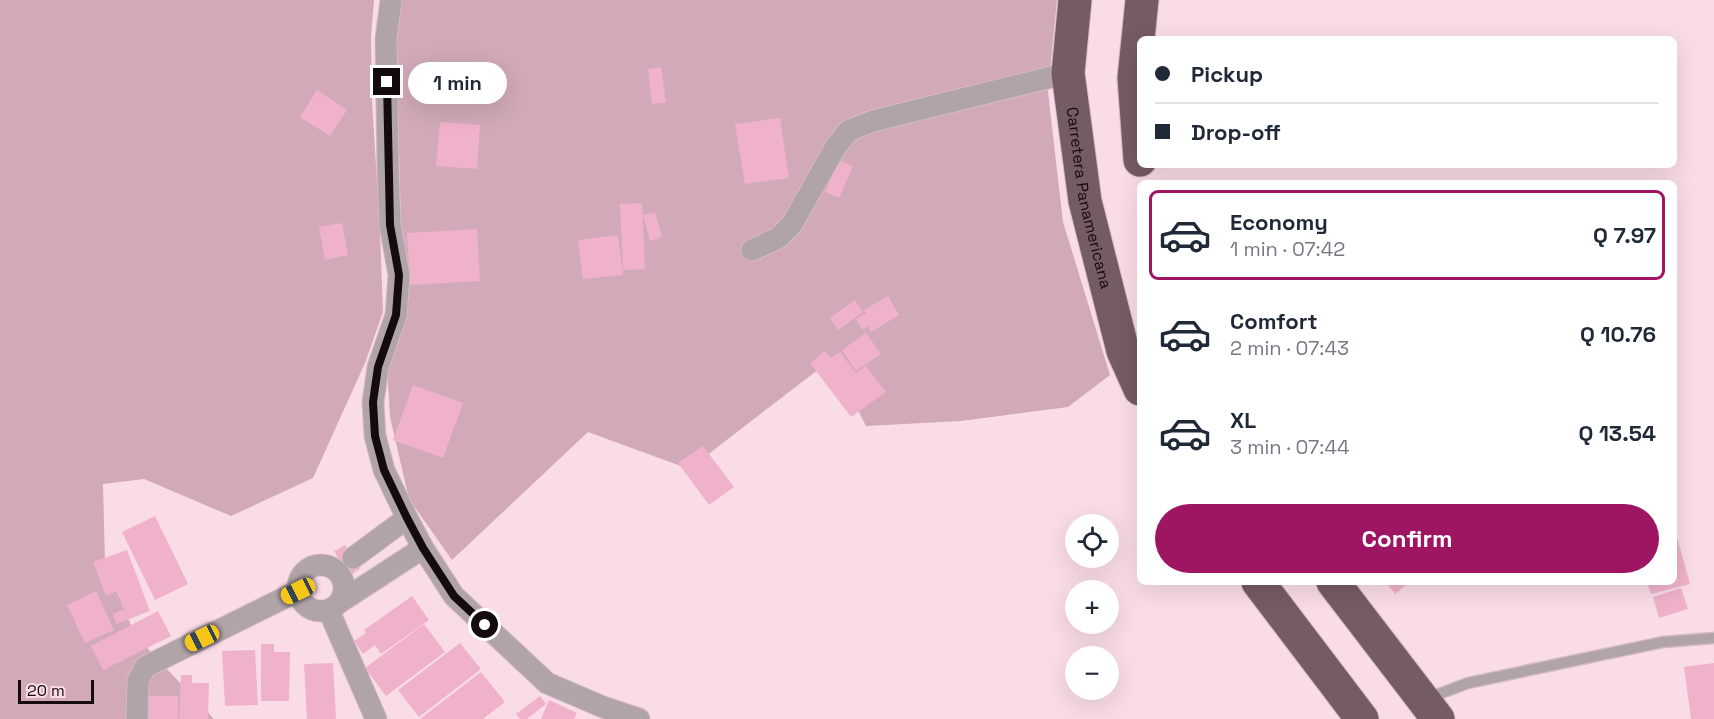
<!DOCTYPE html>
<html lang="en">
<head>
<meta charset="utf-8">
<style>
	body { margin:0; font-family:"Space Grotesk",sans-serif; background:#f6f6f7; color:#1f2937; height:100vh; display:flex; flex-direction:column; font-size:22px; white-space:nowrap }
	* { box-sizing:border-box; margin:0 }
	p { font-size:20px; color:#747a83 }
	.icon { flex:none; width:33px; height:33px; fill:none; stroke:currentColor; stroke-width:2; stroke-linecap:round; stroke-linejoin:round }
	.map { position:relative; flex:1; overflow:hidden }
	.side { position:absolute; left:1137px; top:180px; width:540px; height:405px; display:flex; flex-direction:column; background:#fff; border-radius:9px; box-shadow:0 6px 24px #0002 }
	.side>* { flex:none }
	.banner { position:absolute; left:1137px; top:36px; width:540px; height:132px; border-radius:9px; box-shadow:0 6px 24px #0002; display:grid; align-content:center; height:132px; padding:0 18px; background:#fff }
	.fabs { position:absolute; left:1065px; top:514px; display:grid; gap:12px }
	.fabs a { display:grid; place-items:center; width:54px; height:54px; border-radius:50%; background:#fff; box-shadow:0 6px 24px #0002; font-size:30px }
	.scale { position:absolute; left:18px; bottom:15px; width:76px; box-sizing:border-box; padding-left:6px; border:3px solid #150b0f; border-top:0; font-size:16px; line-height:21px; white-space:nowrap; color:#150b0f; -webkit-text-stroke:4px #fadce7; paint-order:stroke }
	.end { position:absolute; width:27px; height:27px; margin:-14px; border:8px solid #150b0f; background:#fff; box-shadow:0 0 0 3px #fff }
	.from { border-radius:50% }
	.bubble { position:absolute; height:42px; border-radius:21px; background:#fff; box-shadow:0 6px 24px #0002; font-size:20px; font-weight:600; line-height:42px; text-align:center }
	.car { position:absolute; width:18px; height:36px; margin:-18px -9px; border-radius:8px; box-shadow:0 0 4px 2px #0007; background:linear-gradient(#f5c518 24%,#345 0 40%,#f5c518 0 76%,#345 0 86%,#f5c518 0) }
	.banner b { display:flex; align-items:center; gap:21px; height:57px; font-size:22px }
	.banner b+b { border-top:2px solid #e0e1e3 }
	.banner i { width:15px; height:15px; background:#1f2937 }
	ul { padding:10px 0 0; list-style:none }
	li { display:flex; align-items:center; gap:18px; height:90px; margin:0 12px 9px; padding:0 6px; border:3px solid transparent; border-radius:9px }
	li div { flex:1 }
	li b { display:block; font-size:22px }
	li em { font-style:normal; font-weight:600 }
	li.current { border-color:#9e1562 }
	li>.icon { width:54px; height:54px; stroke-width:1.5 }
	.action { display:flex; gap:12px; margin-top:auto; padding:12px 18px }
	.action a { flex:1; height:69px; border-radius:36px; background:#9e1562; color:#fff; font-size:24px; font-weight:600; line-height:69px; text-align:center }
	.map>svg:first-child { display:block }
	.green { fill:#d1a9b8 }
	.building { fill:#efb2ca }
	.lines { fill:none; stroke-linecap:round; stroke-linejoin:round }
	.lane-casing { stroke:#d5bbc4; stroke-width:13 }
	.street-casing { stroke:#d5bbc4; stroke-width:23 }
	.highway-casing { stroke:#d5bbc4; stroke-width:35 }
	.lane { stroke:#b1a4a9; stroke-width:10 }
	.street { stroke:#b1a4a9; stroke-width:21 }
	.highway { stroke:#755b65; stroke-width:33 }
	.route { stroke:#150b0f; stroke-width:8 }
	.labels { text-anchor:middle; stroke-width:4.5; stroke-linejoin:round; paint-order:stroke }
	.street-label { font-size:16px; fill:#150b0f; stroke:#fadce7 }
</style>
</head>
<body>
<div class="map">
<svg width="1714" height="719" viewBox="0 0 1714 719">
	<rect width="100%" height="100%" fill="#fadce7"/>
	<path class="green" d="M0,0H374L371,36L372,100L380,232L383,312L365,363L313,478L231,516L144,479L103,484L105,563L135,635L214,719H0Z
		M397,0H1057L1048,92L1063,222L1110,375L1068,407L961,421L866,426L832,359L689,469L588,432L452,560L409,499L390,417L387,367L401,227L396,40Z"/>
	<path class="building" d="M661,67L666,102L652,104L648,69Z
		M317,90L347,110L330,136L300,117Z
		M780,118L789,178L745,184L735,124Z
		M440,122L480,125L477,169L436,166Z
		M839,160L853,166L839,198L825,192Z
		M642,203L645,269L623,270L620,204Z
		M655,212L662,237L650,241L643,215Z
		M342,223L348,255L325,260L319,227Z
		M477,229L480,281L410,285L407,233Z
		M618,235L623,275L583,279L578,240Z
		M888,296L899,315L871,332L868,326L862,330L856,319L866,313L864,310Z
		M855,300L863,312L838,330L830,318Z
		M866,333L881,354L856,371L842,350Z
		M825,351L831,358L840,352L856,373L866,366L886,392L851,417L810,363Z
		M413,385L463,403L443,458L393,440Z
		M703,446L734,487L709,505L678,463Z
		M155,516L188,584L155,600L122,532Z
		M1674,526L1690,584L1651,594L1647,582H1674Z
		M345,545L360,569L349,576L334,551Z
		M127,550L150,611L116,624L113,614L124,609L117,591L106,596L93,562Z
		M1386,582H1410L1395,594Z
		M1681,588L1688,609L1659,618L1653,597Z
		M96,591L114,630L85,643L67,605Z
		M412,596L429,620L381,654L375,645L363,654L354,641L366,633L364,630Z
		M158,611L171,636L103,670L91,646Z
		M424,624L445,652L386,696L365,668Z
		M460,643L481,669L419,717L398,690Z
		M261,644H274V652H290L289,701H261Z
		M255,650L258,705L225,706L222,651Z
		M333,663L336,719H307L304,664Z
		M1714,663V719H1691L1684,667Z
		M481,672L505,702L483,719H420Z
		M181,675H192V683H209L208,719H179Z
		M145,696H178V719H145Z
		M540,696L546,704L527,719H520L516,714Z
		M549,700L577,713L574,719H541Z"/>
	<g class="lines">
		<defs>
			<path id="lane" d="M1426,699L1468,683L1663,642L1714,638"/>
			<path id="street" d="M391,0L386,39L388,171L390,225L399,275L396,315L378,367L373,402L375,436L384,470L407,518L423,548L454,596L547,683L603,707L639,719
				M752,250L778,238L792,224L835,148L848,131L873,121L1068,73
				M353,558L407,518
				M298 588a23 23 0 1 1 46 0a23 23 0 1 1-46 0Z
				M340,602L423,548
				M329,611L376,719
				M137,719L138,681L145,667L298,591"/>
			<g id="highway">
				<path id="s1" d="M1075,0L1068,73L1085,201L1123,351L1140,389"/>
				<path d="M1140,160L1134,78L1142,0"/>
				<path d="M1258,582L1362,719"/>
				<path d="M1333,582L1438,719"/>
			</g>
		</defs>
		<use href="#lane" class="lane-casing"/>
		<use href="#street" class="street-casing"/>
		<use href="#highway" class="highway-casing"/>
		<use href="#lane" class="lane"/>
		<use href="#street" class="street"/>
		<use href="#highway" class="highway"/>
	</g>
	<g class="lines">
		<path class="route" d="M387,82L390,225L399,275L396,315L378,367L373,402L375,436L384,470L407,518L423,548L454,596L485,625"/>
	</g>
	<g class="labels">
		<g class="street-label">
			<text dy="6" stroke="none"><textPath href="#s1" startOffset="200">Carretera Panamericana</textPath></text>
		</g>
	</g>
</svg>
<div class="fabs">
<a><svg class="icon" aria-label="locate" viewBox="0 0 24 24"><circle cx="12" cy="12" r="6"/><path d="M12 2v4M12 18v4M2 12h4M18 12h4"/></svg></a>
<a>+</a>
<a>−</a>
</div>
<div class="scale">20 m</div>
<i class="end from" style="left:485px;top:625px"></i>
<i class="end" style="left:387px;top:82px"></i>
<div class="bubble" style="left:408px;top:62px;width:99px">1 min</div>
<i class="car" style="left:298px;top:591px;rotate:244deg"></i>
<i class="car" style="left:202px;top:638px;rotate:244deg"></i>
<div class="banner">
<b><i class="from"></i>Pickup</b>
<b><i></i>Drop-off</b>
</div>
<section class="side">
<ul>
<li class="current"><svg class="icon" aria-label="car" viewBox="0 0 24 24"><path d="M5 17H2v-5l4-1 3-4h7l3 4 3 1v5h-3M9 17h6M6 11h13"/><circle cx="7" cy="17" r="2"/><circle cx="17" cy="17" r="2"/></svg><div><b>Economy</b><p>1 min · 07:42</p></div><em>Q 7.97</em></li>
<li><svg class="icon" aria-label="car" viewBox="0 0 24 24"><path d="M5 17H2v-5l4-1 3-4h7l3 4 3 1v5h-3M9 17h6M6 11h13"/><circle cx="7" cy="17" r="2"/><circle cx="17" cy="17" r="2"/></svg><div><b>Comfort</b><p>2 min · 07:43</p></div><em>Q 10.76</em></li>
<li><svg class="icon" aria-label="car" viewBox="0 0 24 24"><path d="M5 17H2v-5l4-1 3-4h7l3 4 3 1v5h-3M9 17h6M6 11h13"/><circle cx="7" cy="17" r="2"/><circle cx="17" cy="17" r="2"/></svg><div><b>XL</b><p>3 min · 07:44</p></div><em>Q 13.54</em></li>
</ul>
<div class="action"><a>Confirm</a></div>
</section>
</div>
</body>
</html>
